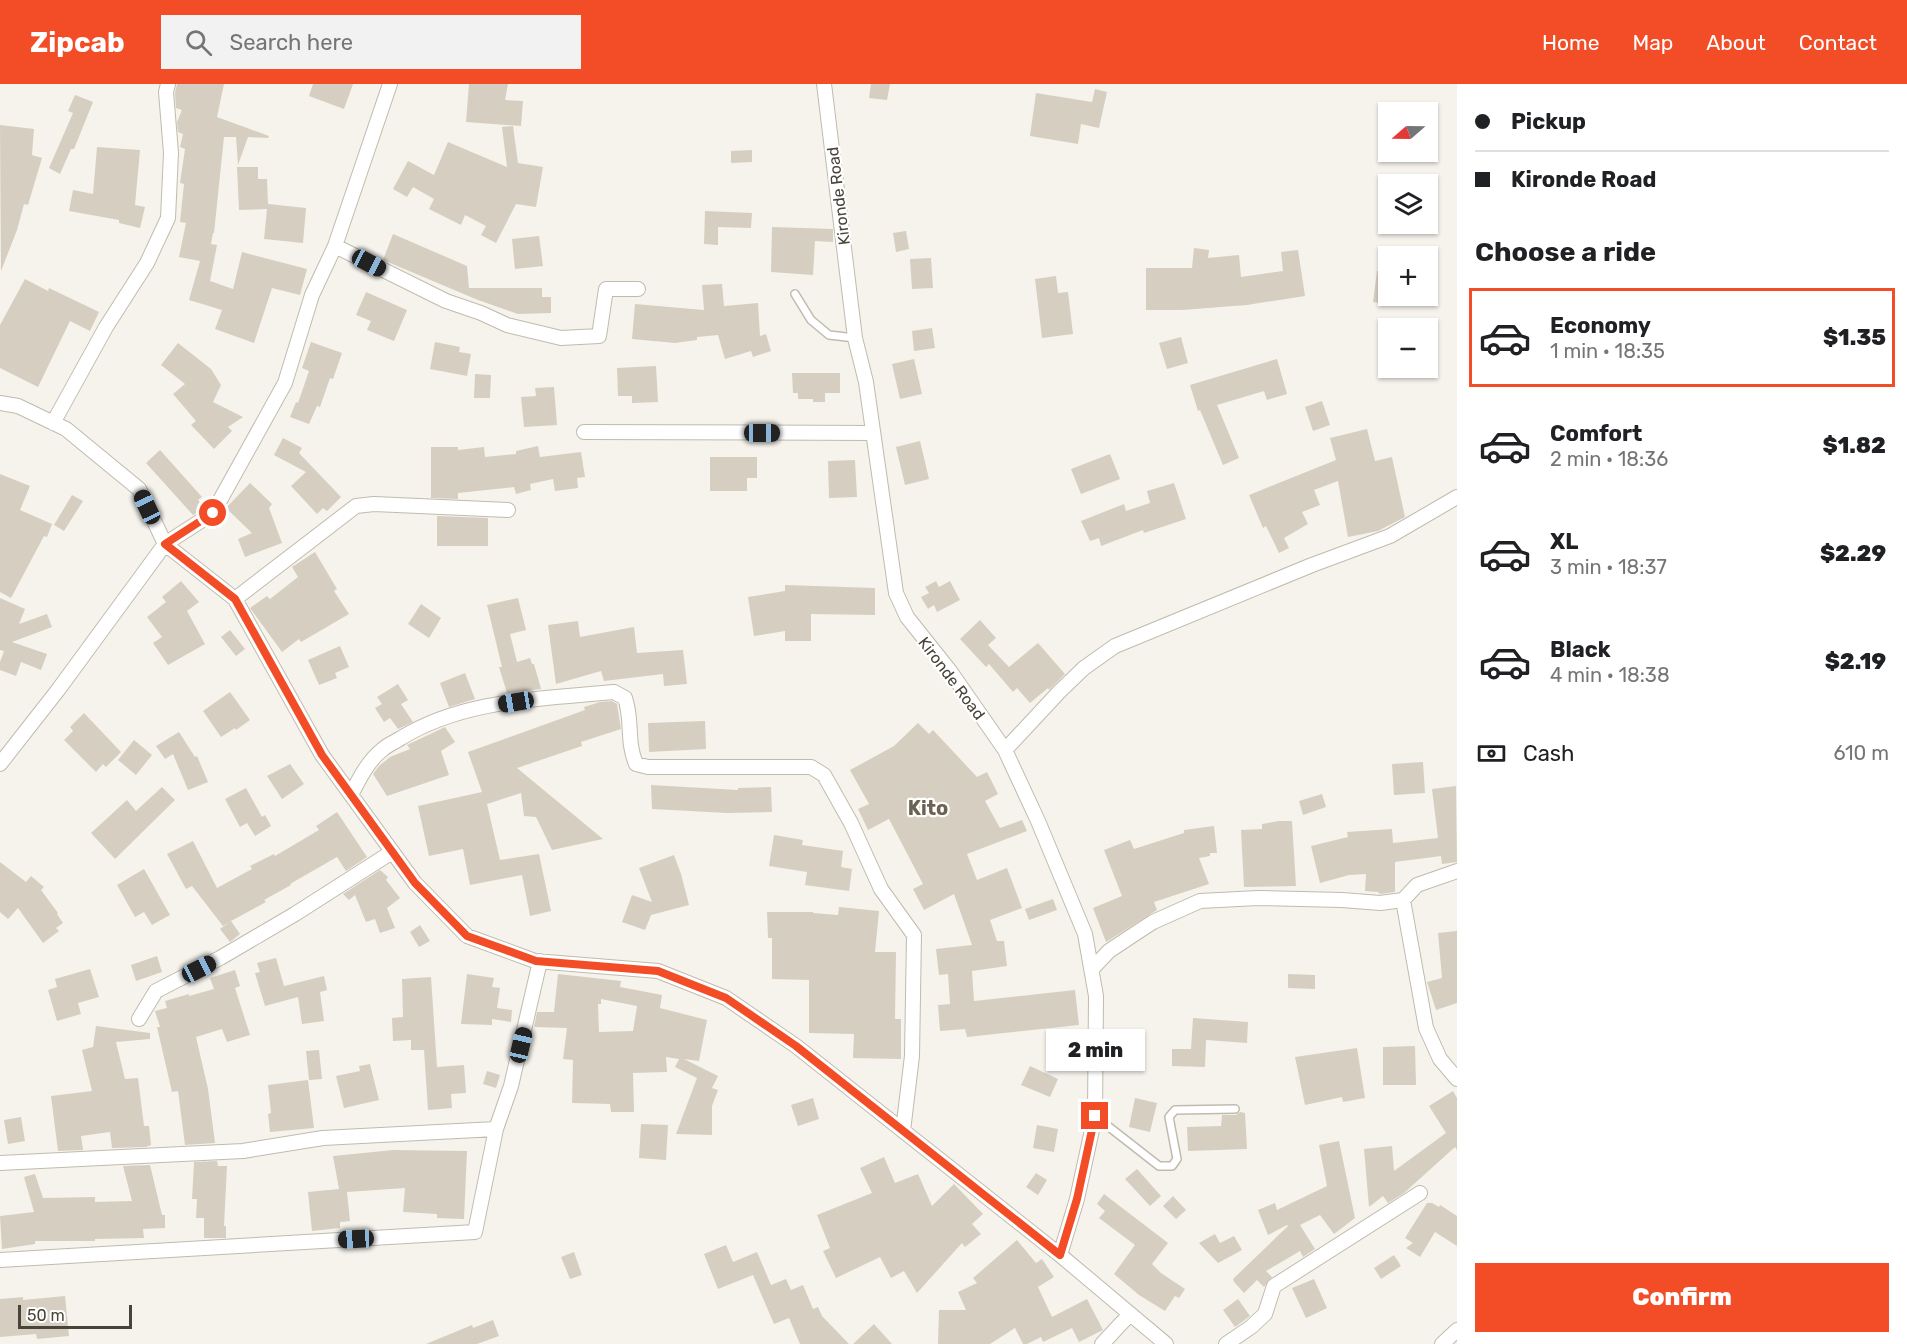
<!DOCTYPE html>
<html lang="en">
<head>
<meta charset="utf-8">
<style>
	body { margin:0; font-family:Rubik,sans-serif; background:#f2f2f2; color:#202124; height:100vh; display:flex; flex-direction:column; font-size:22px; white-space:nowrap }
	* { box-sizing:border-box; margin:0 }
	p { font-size:20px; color:#757577 }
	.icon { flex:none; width:33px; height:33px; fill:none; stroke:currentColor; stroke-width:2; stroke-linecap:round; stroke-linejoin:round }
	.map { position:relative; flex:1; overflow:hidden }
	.drawer { display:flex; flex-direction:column; background:#fff; width:450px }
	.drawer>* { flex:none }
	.guide { display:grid; align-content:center; height:132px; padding:0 18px; background:#fff }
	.needle { width:39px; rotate:250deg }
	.controls { position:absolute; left:1378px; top:18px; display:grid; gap:12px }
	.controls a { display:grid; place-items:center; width:60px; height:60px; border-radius:0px; background:#fff; box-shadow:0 2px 4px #0004; font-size:30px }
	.scale { position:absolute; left:18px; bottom:15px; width:114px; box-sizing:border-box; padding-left:6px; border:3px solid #494439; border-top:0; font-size:16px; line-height:21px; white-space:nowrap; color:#494439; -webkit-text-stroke:4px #fff; paint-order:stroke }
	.end { position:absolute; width:27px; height:27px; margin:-14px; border:8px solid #f24d26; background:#fff; box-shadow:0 0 0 3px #fff }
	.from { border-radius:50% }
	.bubble { position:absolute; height:42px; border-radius:0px; background:#fff; box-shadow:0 2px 4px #0004; font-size:20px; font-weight:800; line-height:42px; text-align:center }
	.car { position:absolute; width:18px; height:36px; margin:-18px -9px; border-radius:8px; box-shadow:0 0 4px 2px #0007; background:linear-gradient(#222 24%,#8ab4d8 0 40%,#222 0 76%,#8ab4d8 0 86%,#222 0) }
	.guide b { display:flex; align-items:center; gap:21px; height:57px; font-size:22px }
	.guide b+b { border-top:2px solid #e0e0e0 }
	.guide i { width:15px; height:15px; background:#202124 }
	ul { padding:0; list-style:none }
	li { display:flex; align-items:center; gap:18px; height:99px; margin:0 12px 9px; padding:0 6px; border:3px solid transparent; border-radius:0px }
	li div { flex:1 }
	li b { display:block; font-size:22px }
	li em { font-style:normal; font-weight:800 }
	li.active { border-color:#f24d26 }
	li>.icon { width:54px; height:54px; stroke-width:1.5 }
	h2 { padding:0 18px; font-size:27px; line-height:72px }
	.pay { display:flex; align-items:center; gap:15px; height:66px; padding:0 18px; font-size:22px }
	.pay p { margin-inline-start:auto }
	.cta { display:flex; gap:12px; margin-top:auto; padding:12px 18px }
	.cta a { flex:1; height:69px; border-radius:0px; background:#f24d26; color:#fff; font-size:24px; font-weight:800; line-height:69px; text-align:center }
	header { display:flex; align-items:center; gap:36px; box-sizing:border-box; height:84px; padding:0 30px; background:#f24d26; color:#fff }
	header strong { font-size:28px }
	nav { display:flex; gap:33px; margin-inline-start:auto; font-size:21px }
	.search { width:420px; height:54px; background:#f2f2f2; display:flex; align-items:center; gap:15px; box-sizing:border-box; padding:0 21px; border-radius:0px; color:#757577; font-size:22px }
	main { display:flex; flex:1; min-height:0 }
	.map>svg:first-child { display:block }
	.building { fill:#d6cfc1; fill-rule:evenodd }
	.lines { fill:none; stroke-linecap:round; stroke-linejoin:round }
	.lane-casing { stroke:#c1bbae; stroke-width:10 }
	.street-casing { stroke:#c1bbae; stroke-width:16 }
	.lane { stroke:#fff; stroke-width:7 }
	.street { stroke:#fff; stroke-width:14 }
	.route { stroke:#f24d26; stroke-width:8 }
	.labels { text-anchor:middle; stroke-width:4.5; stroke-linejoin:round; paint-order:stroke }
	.street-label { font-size:16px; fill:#494439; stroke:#fff }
	.quarter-label { font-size:20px; font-weight:bold; fill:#6c6251; stroke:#fff }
</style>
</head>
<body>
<header>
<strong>Zipcab</strong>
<div class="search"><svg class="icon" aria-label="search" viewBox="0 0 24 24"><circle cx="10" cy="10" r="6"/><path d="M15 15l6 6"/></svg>Search here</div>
<nav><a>Home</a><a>Map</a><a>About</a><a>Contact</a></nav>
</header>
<main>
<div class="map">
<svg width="1457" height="1260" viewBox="0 0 1457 1260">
	<rect width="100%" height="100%" fill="#f5f3ec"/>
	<path class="building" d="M177,0H224L217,33L269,52L268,54L248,53L238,81L236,53H224L214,149H213L211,160L217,161L210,197L233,205L242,168L307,185L300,211L272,204L254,259L215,245L222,226L189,216L200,177L179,173L186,139L180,138L184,100L180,99L185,65L180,63L183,50L178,48L177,38L182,26L176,24L175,9Z
		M313,0H353L344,25L309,12Z
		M469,0H508L505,16L523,17L521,42L466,38Z
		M871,0H890L887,16L869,14Z
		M1095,5L1107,8L1099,44L1081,40L1078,60L1030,52L1036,9L1092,18Z
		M75,11L93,18L74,65H71L60,90L49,84L73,29L68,27Z
		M0,41L34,45L32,71L42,74L28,121L24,120L17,146L1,187Z
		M513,42L518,79L543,83L536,123L516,120L496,159L481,151L486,142L465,131L461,141L429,125L434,115L413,103L407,113L393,105L408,77L434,91L448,58L507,83L502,43Z
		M97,63L140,66L135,121L145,123L140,144L119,139V136L69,127L73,106L93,110Z
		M752,66V78L731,79V67Z
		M237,83H258V95H267L268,120L306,124L303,159L264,155L267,125L239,126Z
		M705,127L752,129L751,144L718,143V161L704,160Z
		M772,143L833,145V158L815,157L813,191L771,188Z
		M906,147L909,165L896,168L893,149Z
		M393,150L467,182L469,204H542V213H551V229L518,230L478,216L383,176Z
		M539,152L543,182L515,185L512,155Z
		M1194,164L1209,166L1208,174L1239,171L1241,193L1283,187L1281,168L1298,166L1305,212L1247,221L1182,226H1146V184H1192Z
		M931,174L933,204L912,205L910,175Z
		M1377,187L1389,188V220L1373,218Z
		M1056,192L1058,209L1068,208L1073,250L1042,254L1035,195Z
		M25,195L48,207L49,204L99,228L90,247L70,237L38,303L0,284V241Z
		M722,200L724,222L758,219L760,252L766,250L771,267L753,273L751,267L725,275L718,251L697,253V256L675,259L632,255L635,220L704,226L702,201Z
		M366,208L407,226L394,257L367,246L371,237L356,231Z
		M932,244L935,264L914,267L912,247Z
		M1181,253L1188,279L1167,285L1159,259Z
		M311,258L342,269L333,295L330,294L320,323L317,322L309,340L290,333L296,318L298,319L309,287L302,284Z
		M435,258L460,263L459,268L471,270L467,292L430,285Z
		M178,259L211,285L221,301L213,318L243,333L228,343L232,347L214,365L191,341L196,337L173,310L185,300L161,281Z
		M914,275L922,310L900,315L892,280Z
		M1277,275L1287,310L1267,316L1264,307L1217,321L1239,374L1223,381L1200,326L1198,327L1190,301Z
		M656,282L658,318L632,319V312H618L617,284Z
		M792,289H840V309H825V318H813V315H798V309H793Z
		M475,290L491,291L490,314H474Z
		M554,303L557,341L524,343L521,313L536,312L535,304Z
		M1322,317L1330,341L1313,347L1305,323Z
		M1367,345L1375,377L1392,373L1405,433L1378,447L1348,453L1338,397L1314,406L1320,421L1302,428L1308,440L1284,454L1289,464L1279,469L1266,442L1263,444L1249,411L1336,376L1330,354Z
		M283,354L302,364L299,369L341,413L327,427L323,424L317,430L291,402L306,388L274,371Z
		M920,357L929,395L905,401L896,363Z
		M538,362L540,373L581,368L585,393L577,394L578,404L555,407L553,395L530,400L531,406L516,410L514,403L458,409V415L431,414V363H458V366L484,363L485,373L516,370V367Z
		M160,366L202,413L198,416L205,424L193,431L146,379Z
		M1110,370L1120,395L1081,410L1071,385Z
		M710,373H757V394H747V407H710Z
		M855,376L857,413L829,414L828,377Z
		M0,390L30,402L20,426L52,440L47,453L44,452L11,514L0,508Z
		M250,399L272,420L269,424L282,459L245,473L238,455L252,449L226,424Z
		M1174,399L1186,435L1144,449L1143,446L1101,462L1099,454L1090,457L1081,437L1124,420L1126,427L1150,419L1147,407Z
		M72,411L83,417L64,447L54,441Z
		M437,432L488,434V462H437Z
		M315,468L337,505L334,507L349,530L301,558L299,555L282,568L250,524L267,512L270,515L298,493L292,483Z
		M181,497L199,518L187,527L205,560L168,581L153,559L162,553L147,533L166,518L162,513Z
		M936,497L939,503L950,497L960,516L937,528L934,521L928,525L921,513L929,509L925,503Z
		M785,501L875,504V531L811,530V557H785V547L754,552L748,513L785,507Z
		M0,514L25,525L19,540L47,530L52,543L12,558L47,570L41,586L21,578L16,592L0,586V578L4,567L0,566Z
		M518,514L526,546L510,550L517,578L530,574L532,580H534L541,605L507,609L499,583H502L487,521Z
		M421,520L441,534L429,554L408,540Z
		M980,536L996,554L988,561L1009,583L1038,559L1065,590L1049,606L1048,604L1030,619L1017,604L1013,608L989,580L986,583L960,555Z
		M578,537L580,553L634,543L637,569L683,566L687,600L664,602L663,590L604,597L601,587L556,600L548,541Z
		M230,546L245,565L236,572L221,553Z
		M340,562L349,583L335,589L337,594L319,601L308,576Z
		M465,589L475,615L449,623L440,599Z
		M398,600L408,616L401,620L413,638L398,645L390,634L384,638L375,624L382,620L377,613Z
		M230,608L250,636L236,646L235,644L221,653L203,627Z
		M612,617L617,620L621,645L581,658L582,662L517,684L603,755L552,766L536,733L524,732L521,709L487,720L500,776L539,770L551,827L530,832L522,791L470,801L463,765L429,772L418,722L482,708L468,668L585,626L584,623L600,618Z
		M84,629L121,668L106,683L103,680L96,688L64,656L73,647L70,643Z
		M705,637L706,665L649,668L648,639Z
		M918,639L929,650L933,646L977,693L987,688L998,710L985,717L1000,744L1022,736L1027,747L967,770L977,796L1007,784L1022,824L990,836L997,857H1004L1007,882L972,887L974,917L1075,906L1079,941L967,953L965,945L940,947L938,921L950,920L948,890L939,891L936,865L972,861L954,810L924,826L913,805L923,800L889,735L868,746L858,725L869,720L850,686L894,662Z
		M445,643L455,658L441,667L449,691L387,712L373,690L379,682L390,673L410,665L407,661Z
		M179,648L195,673L197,672L208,698L188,706L173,670L165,675L156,662Z
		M134,656L152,671L136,691L118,676Z
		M1423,678L1425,709L1394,711L1392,680Z
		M290,680L304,700L282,715L267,692Z
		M651,701L738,706V704L771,703L772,728L727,729L652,725Z
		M1456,702L1457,778L1442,780L1441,772L1395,778V808L1380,810L1378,808L1365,807L1366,790L1349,791L1320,799L1311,762L1348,753L1347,748L1392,745L1393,759L1438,754L1432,705Z
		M162,703L175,716L115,775L91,749L127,716L136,727Z
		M246,704L262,733L265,731L271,742L255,752L247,739L240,743L225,715Z
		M1322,710L1326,723L1303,731L1299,717Z
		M337,728L367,773L346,787L337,773L290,800L291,801L264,816L266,818L231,837L240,850L230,858L220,845L231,837L223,842L192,802L186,805L167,770L193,757L217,804L252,785L250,782L274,770L275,772L319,746L316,742Z
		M1279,737H1292L1296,802L1244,803L1241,746L1262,745V740Z
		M1214,742L1217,769H1210V772L1199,774L1209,800L1154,818L1157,826L1106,858L1093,824L1122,812L1104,766L1130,756L1134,765L1184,749V746Z
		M774,751L803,756L802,761L843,767L841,783L852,785L849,807L805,801L807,788L769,782Z
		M674,771L681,790L689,821L651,831L645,846L622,838L632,811L652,818L639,784Z
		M0,778L26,798L31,792L44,803L41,806L58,829L57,830L63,839L56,844L59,847L43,859L18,824L8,835L0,828Z
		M144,785L170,831L152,841L144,828L135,833L117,801Z
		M380,786L388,793L386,796L400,814L387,824L395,844L380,849L375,835L366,838L355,811L349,816L343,810Z
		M1053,815L1057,826L1029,836L1025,825Z
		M839,823L879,827L875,868H896L895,935H901V975L853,974L854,950L809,949V896L772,895V854H768L767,828H813V829L838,831Z
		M420,841L430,857L419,863L410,848Z
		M1457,847V919L1436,926L1427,898L1442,894L1438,849Z
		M157,872L162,888L136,897L131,881Z
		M276,874L284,902L324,892L327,906L320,908L324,937L302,940L298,913L265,922L255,889L260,888L257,879Z
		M90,885L99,913L78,919L81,930L57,937L48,906L57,903L55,895Z
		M235,886L240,902L235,904L250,951L227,958L222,945L196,953L208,1005L215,1059L185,1061L178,1007L172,1008L157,943H160L155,927L167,924L165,917L189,910V912L214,905L210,894Z
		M467,890L494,894L492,903L500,904L497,924L512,926L511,938L492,935V941L461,940Z
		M558,890L621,897L620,903L662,911L660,924L707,936L699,977L684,975L718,992L712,1004L718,1006L712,1022V1051L676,1050L697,994L675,983L679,975L666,973L667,988L633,989L634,1028H611L610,1020L572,1019L573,976L563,975L567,944L534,943L537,928H554ZM601,915L637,922L633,947L599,948L598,920H601Z
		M1288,890L1315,891V905L1288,904Z
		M431,893L437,983L464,981L466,1009L451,1010L452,1024L428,1026L424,966H411V956L393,957L392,934L403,933L402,895Z
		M1193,934L1248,938L1247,959L1206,956L1205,983L1172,982V965H1191Z
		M96,942L150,949V955L116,958L125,995L138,994L144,1042H149L151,1061L146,1063L112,1064L110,1048L81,1052L83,1066L58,1067L51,1012L92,1007L82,966L93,963Z
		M1415,962L1416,1001H1383V963Z
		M1357,964L1365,1014L1343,1018L1342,1013L1305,1021L1295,973Z
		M319,966L322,995L309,996L306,967Z
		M370,980L379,1016L344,1024L336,992L360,987L359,982Z
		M1030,982L1058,995L1050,1013L1021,1001Z
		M487,987L500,991L496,1004L483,1000Z
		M308,996L314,1044L270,1048L268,1030L271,1029L268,1001Z
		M1453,1007L1457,1014V1066L1455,1063L1404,1109L1388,1119L1383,1112L1369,1123L1364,1065L1392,1062L1394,1087L1446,1049L1429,1022Z
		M813,1014L819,1035L798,1042L791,1021Z
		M1135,1014L1157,1019L1150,1048L1129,1043Z
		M1240,1028L1245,1029L1247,1065L1188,1067L1187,1043L1221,1042L1222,1031H1236Z
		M21,1033L25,1057L8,1060L4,1036Z
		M641,1040L668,1041L666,1076L639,1074Z
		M1037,1041L1058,1045L1054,1068L1033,1064Z
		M1339,1057L1355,1134L1334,1150L1320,1131L1300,1141L1315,1165L1303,1173L1300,1167L1266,1187L1272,1193L1264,1203L1257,1196L1244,1209L1234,1198L1233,1195L1288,1142L1287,1141L1268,1151L1258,1126L1275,1119L1277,1126L1327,1102L1319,1061Z
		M393,1066L467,1067L464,1135L437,1134V1130L403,1128L405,1104L347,1108L350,1137L340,1138V1144L312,1147L308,1108L339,1105L333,1072Z
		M884,1073L895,1099L918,1090L932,1122L954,1100L983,1130L972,1140L981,1150L965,1163L962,1159L917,1209L904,1187L891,1194L880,1173L836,1194L823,1167L830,1164L817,1131L872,1109L860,1084Z
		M217,1077L218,1082H227L224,1142H226V1154H204V1134H196L197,1115H192L194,1078Z
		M150,1081L162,1131H165V1144L143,1145L144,1154L95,1155V1157H35V1160L2,1165L0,1132L34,1128L24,1093L35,1090L43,1114L95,1113V1118L132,1117L123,1082Z
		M1137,1085L1161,1112L1150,1122L1125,1095Z
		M1036,1089L1047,1096L1038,1111L1026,1103Z
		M1104,1110L1168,1159L1152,1180L1161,1189L1185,1205L1179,1214L1175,1212L1165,1227L1139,1211L1114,1190L1135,1161L1099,1134L1105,1127L1097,1120Z
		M1173,1112L1186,1126L1176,1135L1163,1122Z
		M1427,1119H1432L1439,1123L1440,1121L1457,1132V1162L1435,1148L1420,1173L1406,1164L1413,1159L1405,1154Z
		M1215,1150L1220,1159L1234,1152L1242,1166L1218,1179L1199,1159Z
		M1017,1156L1036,1179L1042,1175L1054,1193L1038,1203L1052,1233L1087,1215L1103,1246L1079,1258L1072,1244L1043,1258L1041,1253L1027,1260H1023L1015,1244L990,1260H938L939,1226H966L958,1208L977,1199L973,1194Z
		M726,1161L733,1178L757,1168L771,1201L786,1195L791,1206L803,1201L813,1225L818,1223L822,1232L849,1260H800L789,1234L774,1240L753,1191L718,1205L704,1170Z
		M574,1168L582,1191L570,1195L561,1173Z
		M1394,1171L1401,1182L1381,1195L1374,1184Z
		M1314,1195L1327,1224L1306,1234L1292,1204Z
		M65,1212L69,1252L37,1255L36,1250L0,1253V1215L23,1213V1216Z
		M1238,1215L1250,1232L1235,1243L1223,1226Z
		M493,1236L499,1252L477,1260H426L472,1241L473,1244Z
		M874,1240L892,1260H853Z"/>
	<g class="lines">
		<defs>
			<path id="lane" d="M795,210L811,236L829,251L855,254
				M1095,1032L1159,1082H1172L1177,1075L1169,1033L1175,1026L1235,1025"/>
			<path id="street" d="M824,0L855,254L866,298L896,509L907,533L950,587L1005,666L1038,737L1085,850L1096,912L1095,1032L1077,1115L1060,1171
				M335,162L446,217L481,229L507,241L561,254L599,252L606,205H638
				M0,319L18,322L66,345L139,405L165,460L235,515L322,671L415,799L467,852L535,877L658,887L726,914L796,962L1060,1171L1166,1260
				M53,339L106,243L147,179L168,134L171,69L166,8L168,0
				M584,348L873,349
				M235,515L356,422L374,420L508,426
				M1005,666L1060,607L1084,584L1115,562L1312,481L1390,452L1457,413
				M0,680L58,606L165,460L213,429L285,299L312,211L335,162L390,0
				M351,711C359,695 368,677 382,666C387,661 395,658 401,654C464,615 542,615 614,608L625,614C633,637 626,656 636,680L648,683H811L824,691L851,739L881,805L914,851L912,972L903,1047
				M1403,816L1426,944L1440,975L1457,995
				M1092,885L1109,867L1130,853L1153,838L1200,817L1258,814L1342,816L1380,819L1403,816L1417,801L1457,787
				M139,935L156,907L220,874L295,830L392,768
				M0,1079L243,1067L323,1054L496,1045
				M0,1176L475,1148L496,1045L511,1002L540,877
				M1102,1260L1130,1230
				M1226,1260L1251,1243L1265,1230L1274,1202L1420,1109
				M1442,1260L1457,1246"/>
		</defs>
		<use href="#lane" class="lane-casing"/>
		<use href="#street" class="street-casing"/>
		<use href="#lane" class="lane"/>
		<use href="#street" class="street"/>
	</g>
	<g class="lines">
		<path class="route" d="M213,429L165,460L235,515L322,671L415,799L467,852L536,877L658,887L726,914L796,962L1060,1171L1077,1115L1095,1032"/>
	</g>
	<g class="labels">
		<g class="street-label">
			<text transform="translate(838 112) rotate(-97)" y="6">Kironde Road</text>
			<text transform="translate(952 594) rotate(53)" y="6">Kironde Road</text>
		</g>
		<g class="quarter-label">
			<text x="928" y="731">Kito</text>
		</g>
	</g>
</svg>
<div class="controls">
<a><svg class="needle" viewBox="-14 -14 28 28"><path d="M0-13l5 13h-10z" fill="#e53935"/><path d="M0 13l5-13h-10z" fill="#757577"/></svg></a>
<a><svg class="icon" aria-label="layers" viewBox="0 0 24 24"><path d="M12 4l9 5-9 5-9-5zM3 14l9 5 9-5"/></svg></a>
<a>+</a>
<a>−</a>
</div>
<div class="scale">50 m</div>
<i class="end from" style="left:213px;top:429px"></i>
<i class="end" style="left:1095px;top:1032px"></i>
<div class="bubble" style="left:1046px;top:945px;width:99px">2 min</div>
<i class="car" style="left:369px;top:179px;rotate:118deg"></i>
<i class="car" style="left:762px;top:349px;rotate:90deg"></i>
<i class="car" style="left:147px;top:423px;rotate:335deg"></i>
<i class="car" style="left:516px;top:618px;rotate:261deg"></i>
<i class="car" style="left:199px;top:885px;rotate:63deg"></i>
<i class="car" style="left:521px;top:961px;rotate:13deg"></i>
<i class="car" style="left:356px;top:1155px;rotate:267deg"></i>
</div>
<section class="drawer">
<div class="guide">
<b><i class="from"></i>Pickup</b>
<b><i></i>Kironde Road</b>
</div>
<h2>Choose a ride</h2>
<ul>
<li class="active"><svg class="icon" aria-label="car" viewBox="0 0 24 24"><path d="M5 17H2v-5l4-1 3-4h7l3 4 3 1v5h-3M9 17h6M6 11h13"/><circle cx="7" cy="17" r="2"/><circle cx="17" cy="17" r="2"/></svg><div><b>Economy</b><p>1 min · 18:35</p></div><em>$1.35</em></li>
<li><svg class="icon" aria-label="car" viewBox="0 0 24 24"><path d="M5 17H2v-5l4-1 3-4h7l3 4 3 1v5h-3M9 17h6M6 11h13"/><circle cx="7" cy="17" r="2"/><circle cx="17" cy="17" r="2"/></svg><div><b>Comfort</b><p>2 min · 18:36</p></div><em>$1.82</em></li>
<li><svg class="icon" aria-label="car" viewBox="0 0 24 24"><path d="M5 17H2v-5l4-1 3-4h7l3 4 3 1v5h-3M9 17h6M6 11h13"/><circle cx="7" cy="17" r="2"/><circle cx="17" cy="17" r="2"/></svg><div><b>XL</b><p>3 min · 18:37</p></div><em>$2.29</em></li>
<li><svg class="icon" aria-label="car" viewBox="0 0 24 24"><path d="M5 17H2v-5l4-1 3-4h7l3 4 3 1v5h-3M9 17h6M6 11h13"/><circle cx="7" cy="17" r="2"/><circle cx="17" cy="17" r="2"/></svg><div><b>Black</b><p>4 min · 18:38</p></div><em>$2.19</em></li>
</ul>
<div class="pay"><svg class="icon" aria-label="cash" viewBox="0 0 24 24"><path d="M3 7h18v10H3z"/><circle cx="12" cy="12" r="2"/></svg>Cash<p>610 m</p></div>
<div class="cta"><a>Confirm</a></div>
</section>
</main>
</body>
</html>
